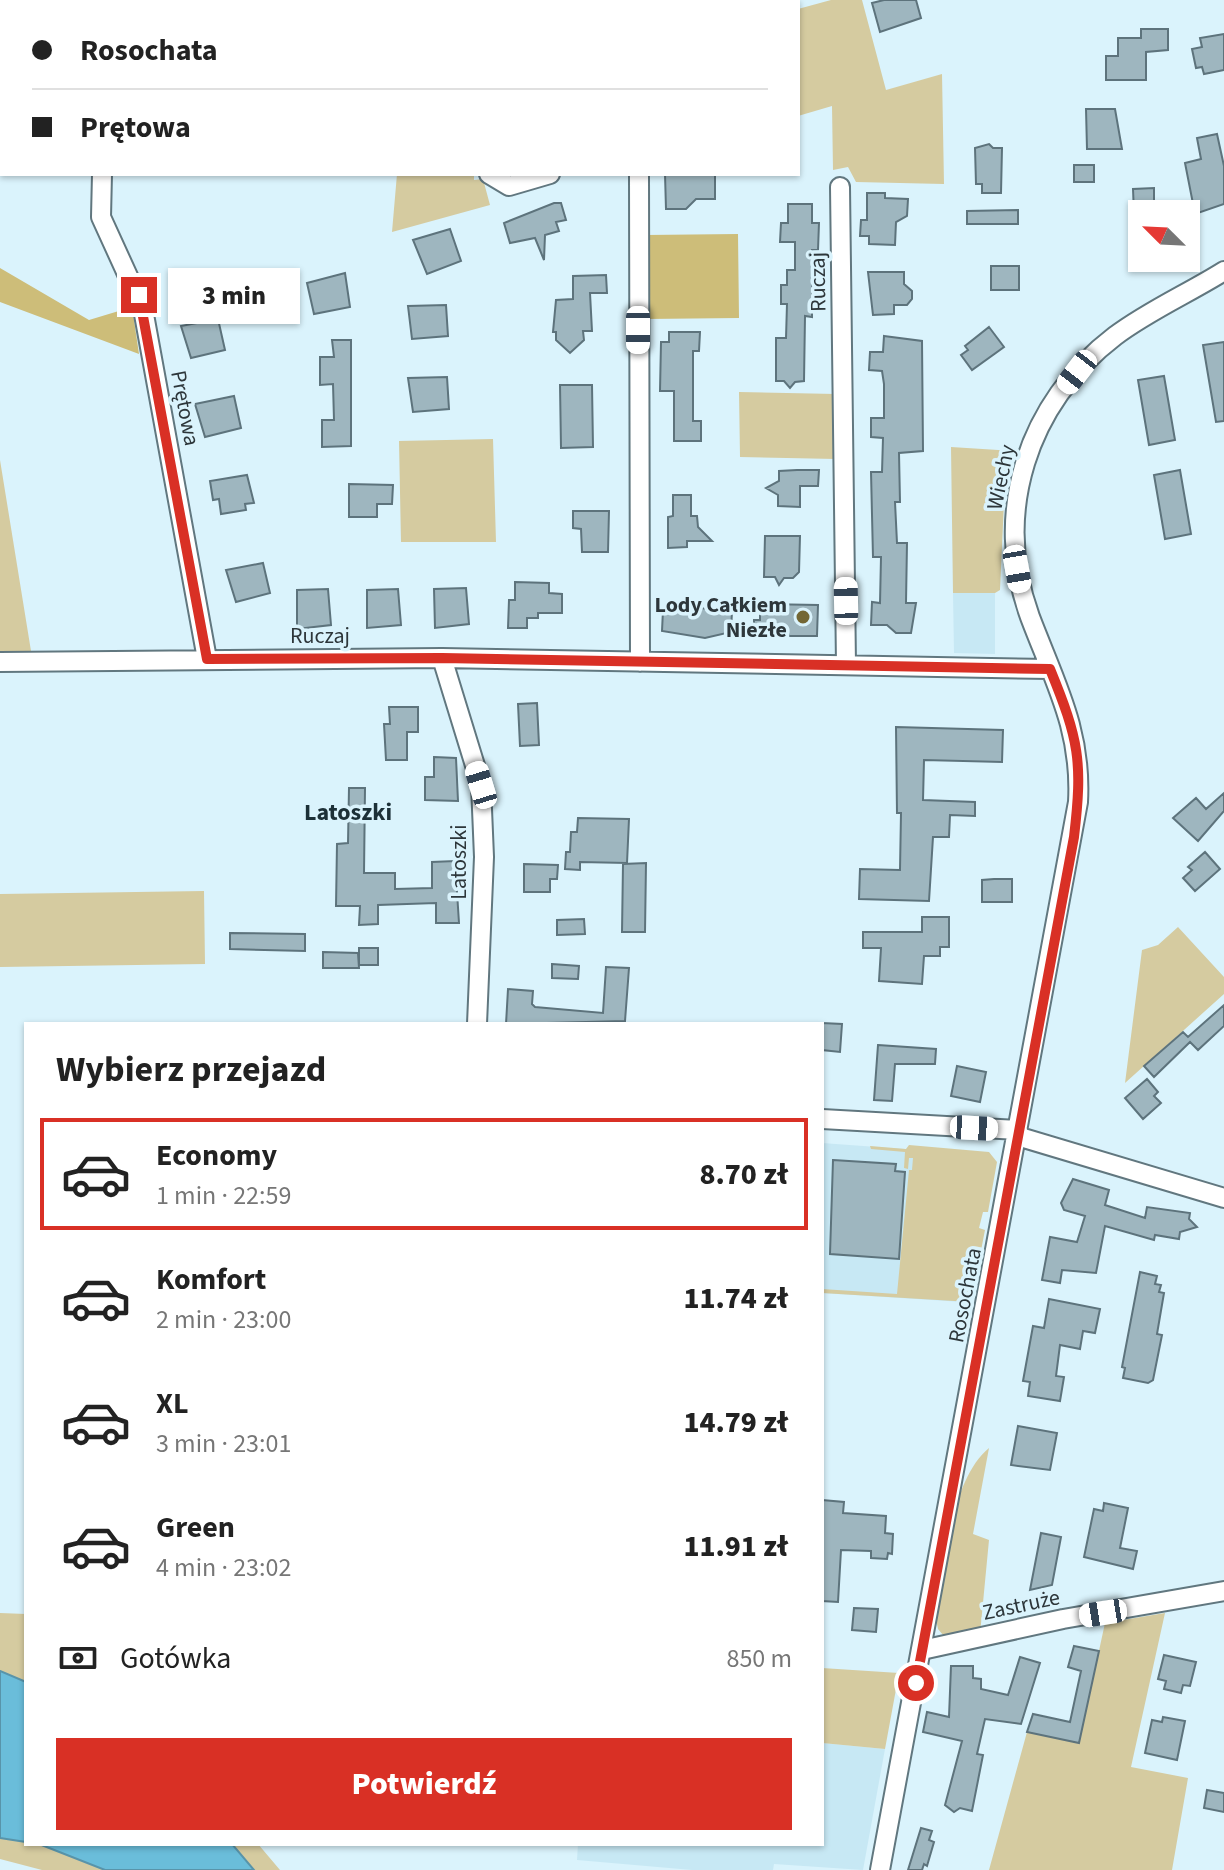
<!DOCTYPE html>
<html lang="pl">
<head>
<meta charset="utf-8">
<style>
	body { margin:0; font-family:"Source Sans 3",sans-serif; background:#f2f2f2; color:#222; height:100vh; display:flex; flex-direction:column; font-size:30px; white-space:nowrap }
	* { box-sizing:border-box; margin:0 }
	p { font-size:26px; color:#767676 }
	.icon { flex:none; width:44px; height:44px; fill:none; stroke:currentColor; stroke-width:2; stroke-linecap:round; stroke-linejoin:round }
	.map { position:relative; flex:1; overflow:hidden }
	.sheet { position:absolute; left:24px; top:1022px; width:800px; height:824px; display:flex; flex-direction:column; background:#fff; border-radius:0px; box-shadow:0 2px 6px #0004 }
	.sheet>* { flex:none }
	.guide { position:absolute; left:0px; top:0px; width:800px; height:176px; box-shadow:0 2px 6px #0004; display:grid; align-content:center; height:176px; padding:0 32px; background:#fff }
	.needle { width:52px; rotate:294deg }
	.fabs { position:absolute; left:1128px; top:200px; display:grid; gap:16px }
	.fabs a { display:grid; place-items:center; width:72px; height:72px; border-radius:0px; background:#fff; box-shadow:0 2px 6px #0004; font-size:40px }
	.end { position:absolute; width:36px; height:36px; margin:-18px; border:10px solid #d93025; background:#fff; box-shadow:0 0 0 4px #fff }
	.from { border-radius:50% }
	.bubble { position:absolute; height:56px; border-radius:0px; background:#fff; box-shadow:0 2px 6px #0004; font-size:26px; font-weight:800; line-height:56px; text-align:center }
	.car { position:absolute; width:24px; height:48px; margin:-24px -12px; border-radius:10px; box-shadow:0 0 6px 2px #0007; background:linear-gradient(#fff 24%,#345 0 40%,#fff 0 76%,#345 0 86%,#fff 0) }
	.guide b { display:flex; align-items:center; gap:28px; height:76px; font-size:30px }
	.guide b+b { border-top:2px solid #e0e0e0 }
	.guide i { width:20px; height:20px; background:#222 }
	ul { padding:0; list-style:none }
	li { display:flex; align-items:center; gap:24px; height:112px; margin:0 16px 12px; padding:0 16px; border:4px solid transparent; border-radius:0px }
	li div { flex:1 }
	li b { display:block; font-size:30px }
	li em { font-style:normal; font-weight:800 }
	li.current { border-color:#d93025 }
	li>.icon { width:72px; height:72px; stroke-width:1.5 }
	h2 { padding:0 32px; font-size:36px; line-height:96px }
	.pay { display:flex; align-items:center; gap:20px; height:88px; padding:0 32px; font-size:30px }
	.pay p { margin-inline-start:auto }
	.primary-button { display:flex; gap:16px; margin-top:auto; padding:16px 32px }
	.primary-button a { flex:1; height:92px; border-radius:0px; background:#d93025; color:#fff; font-size:32px; font-weight:800; line-height:92px; text-align:center }
	.map>svg:first-child { display:block }
	.built { fill:#c7e8f4 }
	.green { fill:#d5cba0 }
	.forest { fill:#cdbd79 }
	.water { fill:#6abdda; stroke:#5894aa; stroke-width:2 }
	.building { fill:#9eb6bf; stroke:#5d737c; stroke-width:2 }
	.lines { fill:none; stroke-linecap:round; stroke-linejoin:round }
	.minor-casing { stroke:#61777f; stroke-width:22 }
	.minor { stroke:#fff; stroke-width:18 }
	.route { stroke:#d93025; stroke-width:10 }
	.poi-dot { fill:#736734; stroke:#daf3fc; stroke-width:3 }
	.labels { text-anchor:middle; stroke-width:7; stroke-linejoin:round; paint-order:stroke }
	.street-label { font-size:22px; fill:#2d363a; stroke:#daf3fc }
	.poi-label { font-size:22px; font-weight:bold; fill:#2d363a; stroke:#daf3fc; text-anchor:end }
	.neighbourhood-label { font-size:24px; font-weight:bold; fill:#1c3037; stroke:#daf3fc }
</style>
</head>
<body>
<div class="map">
<svg width="1224" height="1870" viewBox="0 0 1224 1870">
	<rect width="100%" height="100%" fill="#daf3fc"/>
	<path class="built" d="M953,593H995V654L954,653Z
		M822,1143L987,1155L963,1302L822,1293Z
		M822,1743L885,1749L863,1870L774,1864L773,1870H692L577,1860L578,1844H822Z"/>
	<path class="green" d="M831,0H862L886,90L942,74L944,184L856,182L848,167L833,170L832,106L798,116V9Z
		M397,174H474V180L483,179L490,205L392,232Z
		M739,392L836,394V459L740,457Z
		M493,439L496,542H401L399,441Z
		M951,447L1014,451L1004,502L1000,590L995,593H953Z
		M0,460L31,651H0Z
		M204,891L205,964L0,967V894Z
		M1178,927L1224,977V994L1125,1083L1142,950L1158,945Z
		M909,1145L989,1152L997,1162L988,1212H983L979,1228L985,1230L971,1302L822,1293V1289L897,1294L909,1170H912L913,1158H909L908,1169L904,1168L905,1152L871,1149L870,1146L906,1149Z
		M989,1448L973,1534L989,1540L980,1634L948,1641L938,1629L936,1619C945,1569 949,1481 989,1448Z
		M0,1613L26,1614V1844H258L280,1870H42L0,1859Z
		M1165,1613L1131,1767L1188,1778L1172,1870H989L1027,1732L1079,1743L1105,1623Z
		M822,1668L899,1673L885,1749L822,1743Z"/>
	<path class="forest" d="M738,234L739,318L646,319V235Z
		M0,268L89,320L132,307L139,354L0,302Z"/>
	<path class="water" d="M0,1671L26,1682V1842L0,1838Z
		M39,1844H232L254,1870H105Z"/>
	<path class="building" d="M884,0H916L921,18L880,32L872,3Z
		M1141,29H1168V50L1146,52V80H1106V56H1118V38H1141Z
		M1224,34V70L1204,74L1202,67L1196,68L1192,49L1202,47L1200,38Z
		M1086,109H1115L1122,149H1087Z
		M1217,134L1224,166V204L1195,214L1185,163L1201,159L1197,138Z
		M989,144L993,148H1002L1001,193H982V184H976L975,148Z
		M1074,165H1094V182H1074Z
		M665,174H715V199H696L686,209H666Z
		M1154,188V214H1134L1133,189Z
		M867,193H885V198L908,199L907,216L896,222L895,245L869,244V236H860L861,220H867Z
		M554,203H561L566,220L556,222L559,231L545,235L544,260L535,238L510,243L504,223Z
		M788,204H812V223H819L818,250H812V317L805,316L804,381L795,382L790,388L784,381H776V338H786L787,304H781V285H787V270H795V242H780L781,223H788Z
		M1018,210V224H967V211Z
		M450,229L461,261L427,274L413,240Z
		M991,266H1019V290H991Z
		M868,272H904V284L912,291V299L907,305H894V314L873,315Z
		M345,273L350,307L314,314L307,283Z
		M606,275L607,293H590L592,331H583L584,340L570,353L556,340V332H553L556,300L573,299V276Z
		M446,305L448,336L412,339L408,306Z
		M218,319L225,350L191,358L181,326Z
		M989,327L1004,347L972,370L961,355L968,350L965,346Z
		M669,332H700L699,351H693V421H701V441H674V391H660L661,342H669Z
		M884,336L922,341L923,451L899,453L900,502H895L897,543H907L906,603H916L911,633H896L887,625H871L872,602L880,603L881,557H873L871,472H882L883,438L871,437V418H884V384L882,371L869,370L870,352H883Z
		M332,340H351V446L322,447V420H334L333,384L320,385V357H334Z
		M1224,342V421L1216,422L1203,345Z
		M1164,376L1175,440L1149,445L1138,380Z
		M447,377L449,409L413,412L408,378Z
		M560,385H592L593,447L561,448Z
		M234,396L241,428L205,437L195,404Z
		M797,470H819L818,486H800V507L778,506V495L766,488L779,481V471Z
		M1180,470L1191,534L1165,539L1154,475Z
		M247,475L254,503L245,504L246,510L221,514L219,499L213,500L210,481Z
		M349,484L393,485L392,504H377V517H349Z
		M673,495H691V516H697L698,527L712,541H687V547L668,548V517L673,516Z
		M573,511H609L608,552H582L581,529L573,528Z
		M765,536H800L799,572L793,578H784L779,585L775,577H764Z
		M263,563L270,593L236,602L226,570Z
		M515,582L549,583V593L562,594V613H538V618H527V628H508L509,600H515Z
		M466,588L469,624L435,628L434,589Z
		M328,589L331,625L297,629V590Z
		M398,589L401,625L367,628V590Z
		M760,604L818,605L817,636H754V620H760Z
		M687,607L732,611L731,632L705,638L662,631L663,610L683,611Z
		M537,703L539,745L520,746L518,704Z
		M389,707H418V732H407V760H386L384,724H390Z
		M896,727L1003,730L1002,762L924,760L923,800L975,802V816L950,815L949,837H933L929,901L859,899L860,869L900,870L901,813H897Z
		M434,757L456,758L458,801L425,800V777H434Z
		M349,788H365L364,873H395V889L432,888V862L455,861L459,923H436V903L378,905V924L359,925L360,906H336L337,844L348,843Z
		M1224,793V811L1198,841L1173,818L1196,798L1206,809Z
		M578,818L629,819L627,863L580,862V870L565,869L566,852H570L571,832H577Z
		M1205,852L1220,869L1195,891L1183,878L1192,870L1188,867Z
		M646,863L645,932H622L623,864Z
		M524,864L558,865L557,879H550V892H524Z
		M994,879H1012V902H982V880Z
		M922,917H949V947H940V956H924L922,984L879,981L881,948H863V932H922Z
		M584,919L585,934L557,935V920Z
		M230,933L305,934V951L230,949Z
		M359,948H378V965H359Z
		M323,952L358,953L359,968H323Z
		M552,964L579,966L578,979L552,978Z
		M606,967L629,968L625,1021L506,1024L508,989L533,991L532,1004L535,1007L603,1013Z
		M1224,1005V1026L1198,1050L1190,1042L1154,1077L1144,1066L1183,1032L1188,1037Z
		M822,1023L842,1024L840,1052L822,1050Z
		M878,1045L936,1049L935,1064H895L892,1101L874,1100Z
		M957,1066L986,1072L980,1102L951,1096Z
		M1147,1079L1158,1092L1154,1096L1161,1103L1143,1119L1125,1098Z
		M833,1160L896,1164L895,1171L905,1172L899,1259L830,1254Z
		M1073,1179L1109,1190L1105,1205L1145,1218L1147,1207L1190,1213L1189,1219L1197,1227L1180,1232L1179,1239L1155,1235L1154,1240L1105,1226L1096,1273L1062,1270L1060,1283L1042,1280L1050,1237L1077,1242L1085,1216L1064,1210L1061,1203Z
		M1140,1272L1157,1276L1155,1284L1161,1285L1159,1292L1164,1293L1157,1334L1162,1335L1153,1380L1148,1383L1123,1378L1125,1368L1122,1367Z
		M1049,1299L1100,1309L1095,1333L1083,1331L1080,1349L1060,1345L1056,1376L1064,1377L1060,1401L1028,1396L1030,1382L1023,1381L1033,1326L1044,1328Z
		M1018,1426L1057,1433L1050,1470L1011,1465Z
		M822,1500L844,1502L843,1513L886,1516L885,1533L893,1534L892,1554L888,1553L887,1559L871,1558V1551L841,1550L838,1602L822,1601Z
		M1104,1503L1128,1508L1120,1548L1137,1551L1133,1569L1084,1557L1094,1509L1103,1511Z
		M1041,1533L1061,1537L1052,1585L1030,1590Z
		M854,1608L878,1609L876,1632L852,1630Z
		M1074,1646L1099,1651L1079,1743L1027,1732L1033,1714L1070,1722L1081,1671L1068,1667Z
		M1164,1655L1196,1662L1190,1686L1183,1685L1181,1693L1164,1689L1166,1681L1158,1679Z
		M1020,1657L1040,1663L1021,1724L985,1719L977,1754L983,1755L972,1811L960,1808L954,1812L945,1805L962,1741L923,1732L927,1712L949,1717L951,1666H973V1678L981,1679V1689L1008,1695Z
		M1163,1717L1185,1721L1177,1760L1145,1753L1152,1720L1162,1722Z
		M1207,1790L1224,1793V1812L1204,1808Z
		M921,1828L932,1831L929,1840L934,1842L927,1866L924,1864L922,1870H908Z"/>
	<g class="lines">
		<defs>
			<path id="minor" d="M114,2V0
				M499,2V0
				M660,2V0
				M775,2L783,0
				M102,174L101,217L143,309L207,659
				M489,174L509,186L550,174
				M639,174L640,662
				M840,187L846,665
				M442,658L481,785L484,857L477,1024
				M0,662L442,658L1050,669
				M822,1119L1018,1130
				M1017,1136L1224,1198
				M922,1650L1063,1619L1224,1591
				M880,1870L1078,802C1082,730 1055,683 1030,617C992,513 1027,403 1115,336C1148,311 1189,293 1224,271"/>
		</defs>
		<use href="#minor" class="minor-casing"/>
		<use href="#minor" class="minor"/>
	</g>
	<g class="lines">
		<path class="route" d="M139,295L207,659L442,658L1050,669C1079,740 1083,761 1074,837L916,1683"/>
	</g>
	<circle class="poi-dot" cx="803" cy="617" r="8"/>
	<g class="labels">
		<g class="street-label">
			<text transform="translate(817 282) rotate(-91)" y="8">Ruczaj</text>
			<text transform="translate(186 408) rotate(79)" y="8">Prętowa</text>
			<text transform="translate(1000 477) rotate(-78)" y="8">Wiechy</text>
			<text x="320" y="643">Ruczaj</text>
			<text transform="translate(458 862) rotate(-90)" y="8">Latoszki</text>
			<text transform="translate(964 1295) rotate(-79)" y="8">Rosochata</text>
			<text transform="translate(1021 1604) rotate(-12)" y="8">Zastruże</text>
		</g>
		<g class="poi-label">
			<text x="787" y="612">Lody Całkiem<tspan x="787" dy="25">Niezłe</tspan></text>
		</g>
		<g class="neighbourhood-label">
			<text x="348" y="820">Latoszki</text>
		</g>
	</g>
</svg>
<div class="fabs">
<a><svg class="needle" viewBox="-14 -14 28 28"><path d="M0-13l5 13h-10z" fill="#e53935"/><path d="M0 13l5-13h-10z" fill="#767676"/></svg></a>
</div>
<i class="end from" style="left:916px;top:1683px"></i>
<i class="end" style="left:139px;top:295px"></i>
<div class="bubble" style="left:168px;top:268px;width:132px">3 min</div>
<i class="car" style="left:638px;top:330px;rotate:180deg"></i>
<i class="car" style="left:1077px;top:372px;rotate:218deg"></i>
<i class="car" style="left:1017px;top:569px;rotate:170deg"></i>
<i class="car" style="left:846px;top:601px;rotate:359deg"></i>
<i class="car" style="left:481px;top:785px;rotate:343deg"></i>
<i class="car" style="left:974px;top:1128px;rotate:93deg"></i>
<i class="car" style="left:1103px;top:1613px;rotate:261deg"></i>
<div class="guide">
<b><i class="from"></i>Rosochata</b>
<b><i></i>Prętowa</b>
</div>
<section class="sheet">
<h2>Wybierz przejazd</h2>
<ul>
<li class="current"><svg class="icon" aria-label="car" viewBox="0 0 24 24"><path d="M5 17H2v-5l4-1 3-4h7l3 4 3 1v5h-3M9 17h6M6 11h13"/><circle cx="7" cy="17" r="2"/><circle cx="17" cy="17" r="2"/></svg><div><b>Economy</b><p>1 min · 22:59</p></div><em>8.70 zł</em></li>
<li><svg class="icon" aria-label="car" viewBox="0 0 24 24"><path d="M5 17H2v-5l4-1 3-4h7l3 4 3 1v5h-3M9 17h6M6 11h13"/><circle cx="7" cy="17" r="2"/><circle cx="17" cy="17" r="2"/></svg><div><b>Komfort</b><p>2 min · 23:00</p></div><em>11.74 zł</em></li>
<li><svg class="icon" aria-label="car" viewBox="0 0 24 24"><path d="M5 17H2v-5l4-1 3-4h7l3 4 3 1v5h-3M9 17h6M6 11h13"/><circle cx="7" cy="17" r="2"/><circle cx="17" cy="17" r="2"/></svg><div><b>XL</b><p>3 min · 23:01</p></div><em>14.79 zł</em></li>
<li><svg class="icon" aria-label="car" viewBox="0 0 24 24"><path d="M5 17H2v-5l4-1 3-4h7l3 4 3 1v5h-3M9 17h6M6 11h13"/><circle cx="7" cy="17" r="2"/><circle cx="17" cy="17" r="2"/></svg><div><b>Green</b><p>4 min · 23:02</p></div><em>11.91 zł</em></li>
</ul>
<div class="pay"><svg class="icon" aria-label="cash" viewBox="0 0 24 24"><path d="M3 7h18v10H3z"/><circle cx="12" cy="12" r="2"/></svg>Gotówka<p>850 m</p></div>
<div class="primary-button"><a>Potwierdź</a></div>
</section>
</div>
</body>
</html>
